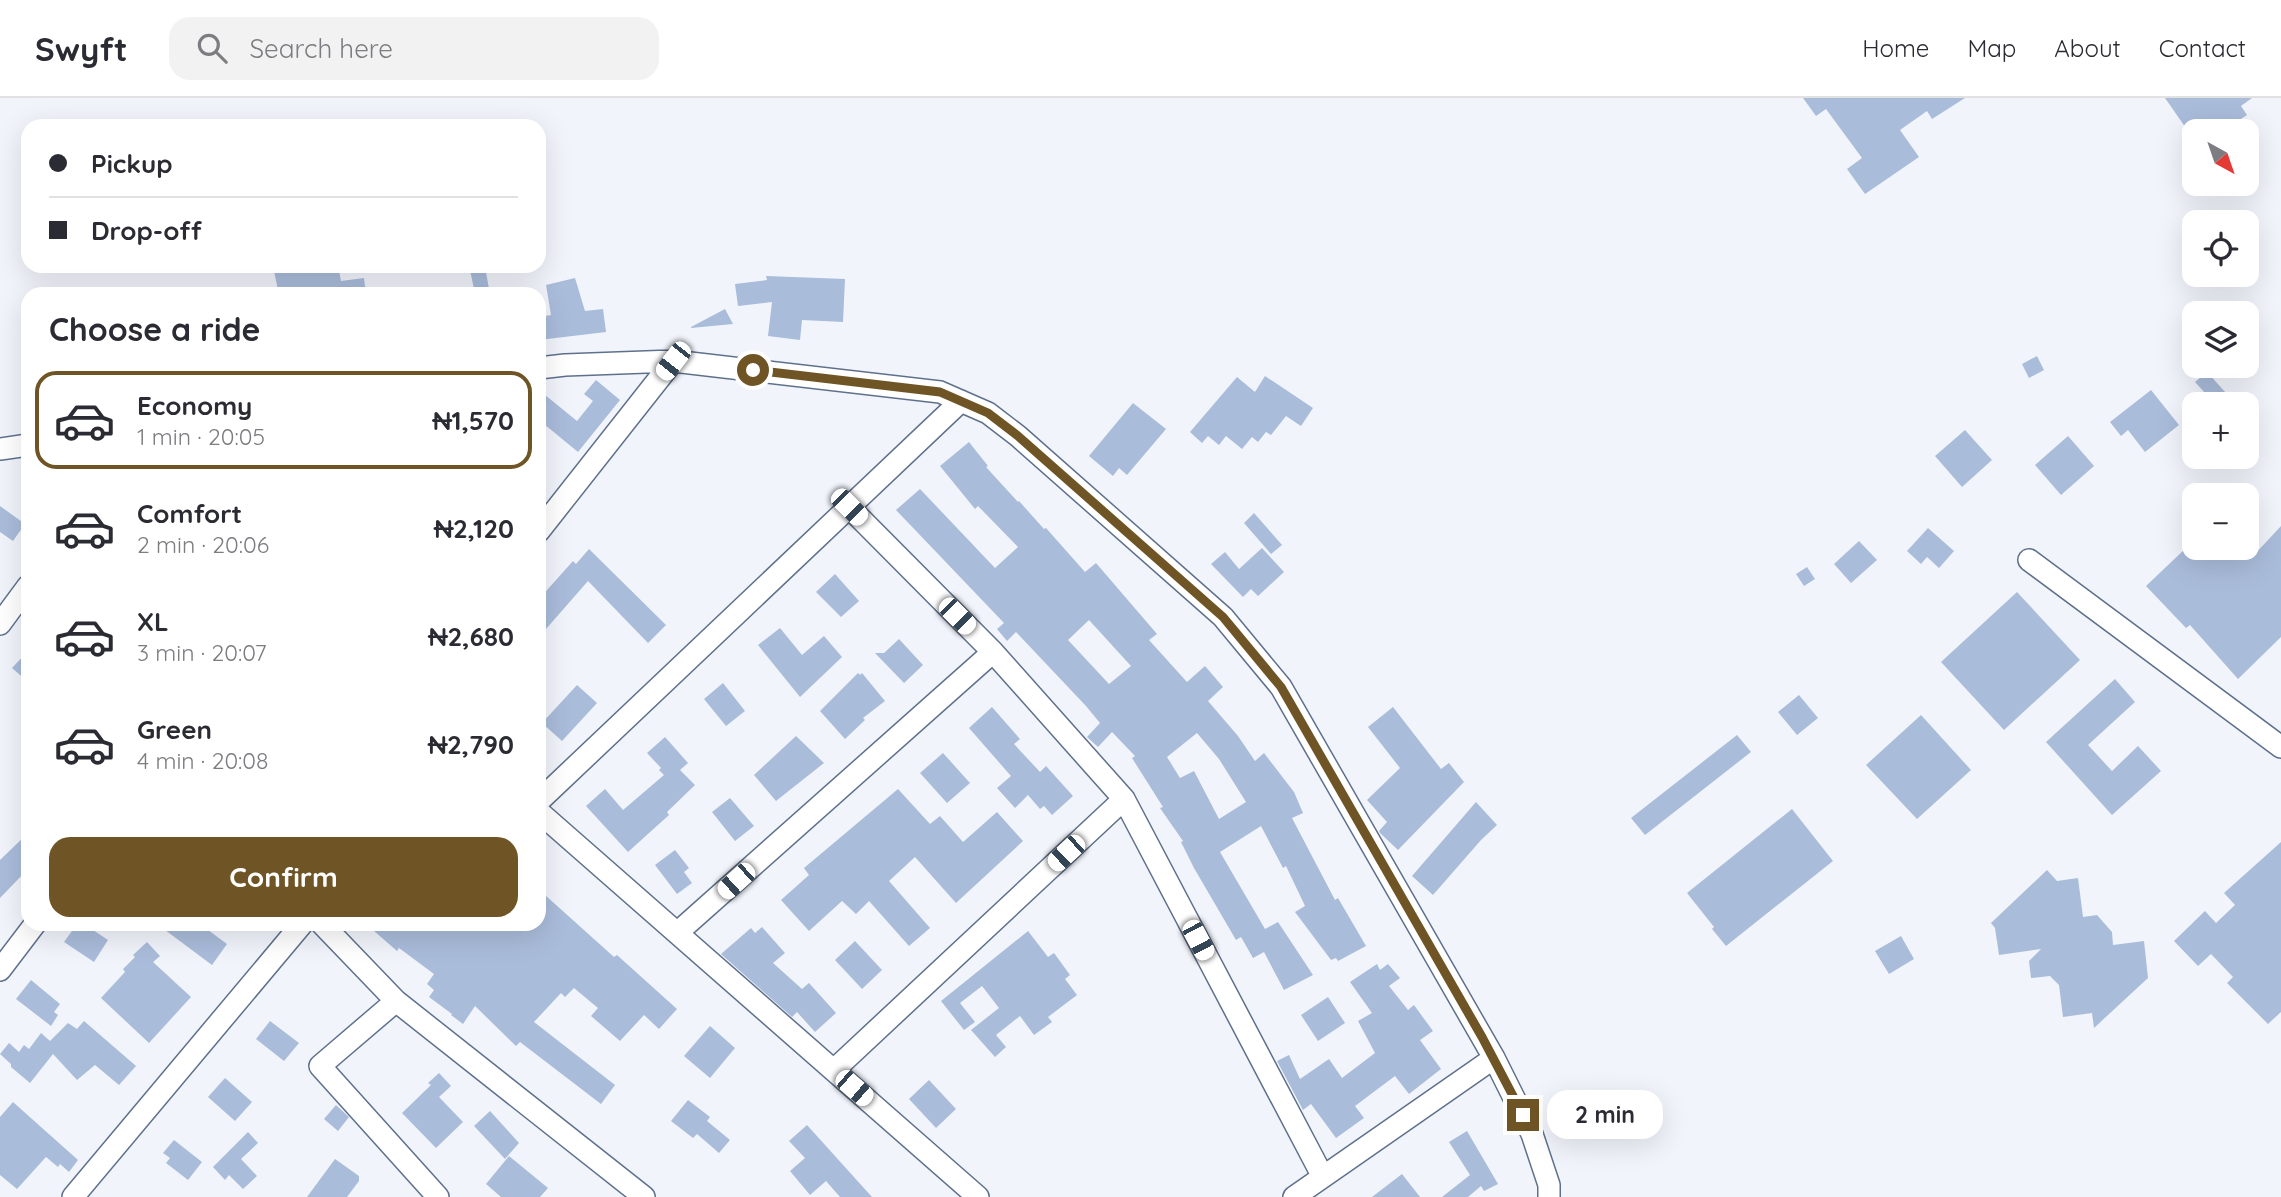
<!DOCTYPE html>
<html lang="en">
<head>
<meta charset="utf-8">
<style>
	body { margin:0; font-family:Quicksand,sans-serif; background:#f2f2f3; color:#2b2b33; height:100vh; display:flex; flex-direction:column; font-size:26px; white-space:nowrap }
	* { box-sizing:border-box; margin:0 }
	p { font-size:23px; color:#7c7c81 }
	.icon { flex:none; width:38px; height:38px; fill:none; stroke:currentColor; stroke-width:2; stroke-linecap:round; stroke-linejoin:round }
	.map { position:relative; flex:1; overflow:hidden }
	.details { position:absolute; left:21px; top:189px; width:525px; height:644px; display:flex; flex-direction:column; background:#fff; border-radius:21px; box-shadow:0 7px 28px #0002 }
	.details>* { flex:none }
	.guide { position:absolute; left:21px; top:21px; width:525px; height:154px; border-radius:21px; box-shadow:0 7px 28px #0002; display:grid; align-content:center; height:154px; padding:0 28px; background:#fff }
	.needle { width:46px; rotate:140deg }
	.tools { position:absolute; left:2182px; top:21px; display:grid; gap:14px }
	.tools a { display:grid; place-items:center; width:77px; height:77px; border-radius:14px; background:#fff; box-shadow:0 7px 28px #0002; font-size:35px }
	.end { position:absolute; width:32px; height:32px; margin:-16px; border:9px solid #6f5526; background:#fff; box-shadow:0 0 0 4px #fff }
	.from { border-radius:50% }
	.bubble { position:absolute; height:49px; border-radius:21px; background:#fff; box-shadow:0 7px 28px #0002; font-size:23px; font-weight:700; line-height:49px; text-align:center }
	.car { position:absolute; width:21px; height:42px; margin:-21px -10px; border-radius:9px; box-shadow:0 0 5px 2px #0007; background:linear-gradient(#fff 24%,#345 0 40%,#fff 0 76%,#345 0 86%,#fff 0) }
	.guide b { display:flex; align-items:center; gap:24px; height:66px; font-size:26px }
	.guide b+b { border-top:2px solid #e1e1e2 }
	.guide i { width:18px; height:18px; background:#2b2b33 }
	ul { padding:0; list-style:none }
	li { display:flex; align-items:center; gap:21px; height:98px; margin:0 14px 10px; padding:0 14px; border:4px solid transparent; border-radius:21px }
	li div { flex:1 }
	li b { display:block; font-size:26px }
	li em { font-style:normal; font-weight:700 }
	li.selected { border-color:#6f5526 }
	li>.icon { width:63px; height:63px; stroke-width:1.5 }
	h2 { padding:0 28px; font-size:32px; line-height:84px }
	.cta { display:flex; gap:14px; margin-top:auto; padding:14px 28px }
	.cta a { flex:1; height:80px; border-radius:21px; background:#6f5526; color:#fff; font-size:28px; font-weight:700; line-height:80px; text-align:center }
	header { display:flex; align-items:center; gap:42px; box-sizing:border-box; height:98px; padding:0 35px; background:#fff; border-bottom:2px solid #e1e1e2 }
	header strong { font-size:33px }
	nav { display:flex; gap:38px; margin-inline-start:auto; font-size:24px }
	.search { width:490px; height:63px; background:#f2f2f3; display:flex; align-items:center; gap:18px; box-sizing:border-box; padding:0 24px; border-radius:21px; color:#7c7c81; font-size:26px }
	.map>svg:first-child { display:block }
	.building { fill:#a9bcda; fill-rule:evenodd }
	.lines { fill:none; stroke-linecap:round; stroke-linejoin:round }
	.minor-casing { stroke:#5f708c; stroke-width:24 }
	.minor { stroke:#fff; stroke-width:21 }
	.route { stroke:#6f5526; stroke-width:9 }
</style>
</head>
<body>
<header>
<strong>Swyft</strong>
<div class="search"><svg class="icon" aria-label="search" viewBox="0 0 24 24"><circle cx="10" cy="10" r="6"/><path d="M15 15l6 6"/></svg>Search here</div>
<nav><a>Home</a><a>Map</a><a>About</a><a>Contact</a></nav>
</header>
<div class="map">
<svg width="2281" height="1099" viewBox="0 0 2281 1099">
	<rect width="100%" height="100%" fill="#f1f5fb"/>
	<path class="building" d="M1803,0H1965L1932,21L1927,13L1900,32L1919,59L1865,96L1847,71L1862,60L1826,11L1816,18Z
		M2165,0H2252L2241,8L2247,17L2223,33H2188Z
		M273,168H338L341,183L364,180L366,196H286L284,190L278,192Z
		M485,169L490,196H475L470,172Z
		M766,178L845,181L843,224L802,222L800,242L768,238L772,204L738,208L735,186L767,182Z
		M575,180L585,213L603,211L606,234L539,242V219L551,217L546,187Z
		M725,211L733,226L691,230V229Z
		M2037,258L2044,272L2029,280L2022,266Z
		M2207,274L2236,306H2215L2195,284Z
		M1265,278L1313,310L1301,328L1286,318L1271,337L1266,334L1258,344L1252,339L1242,351L1226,338L1219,347L1208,338L1202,345L1190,334L1237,279L1255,294Z
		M596,282L620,302L578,354L539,322V292L577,323L593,303L584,296Z
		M2151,292L2179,327L2145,354L2128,332L2121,338L2110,324Z
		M1133,305L1166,331L1127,377L1119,370L1113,378L1089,358Z
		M1965,332L1992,362L1962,389L1935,358Z
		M2068,338L2094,368L2061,397L2035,367Z
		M969,344L988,368L986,369L1018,404L1019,403L1044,431L1046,430L1085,474L1096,465L1157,536L1149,542L1187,584L1205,568L1223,589L1208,603L1238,638L1255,663L1264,655L1294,694L1303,715L1292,720L1335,802L1338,800L1366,848L1338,863L1336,860L1331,862L1295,814L1305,808L1286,768L1283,770L1261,728L1220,754L1265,831L1278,824L1313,877L1284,892L1264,854L1253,860L1241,839L1236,842L1194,770L1181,744L1183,743L1160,710L1163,709L1132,660L1135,658L1112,634L1098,649L1087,639L1100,625L1086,608L1016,534L1007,543L997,531L1004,525L896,412L920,391L995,470L1018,449L978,408L975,411L940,368ZM1089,522L1131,568L1109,586L1068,542ZM1197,635L1219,661L1246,704L1219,721L1194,673L1180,680L1167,659Z
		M0,408L25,426L13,443L0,434Z
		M1254,415L1282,447L1271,456L1244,425Z
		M2281,428V539L2238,581L2190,527L2186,530L2146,488L2186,450H2246L2254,457Z
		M1928,430L1954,453L1939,470L1927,459L1921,466L1907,453Z
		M1859,443L1877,462L1851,485L1834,466Z
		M1262,450L1284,474L1258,498L1251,491L1243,499L1211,466L1225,454L1239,471Z
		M589,451L666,527L648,545L588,483L539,539V501L573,463L576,466Z
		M1807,469L1815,481L1804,488L1796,476Z
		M835,476L859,503L841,519L816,494Z
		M2017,494L2080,562L2004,632L1941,564Z
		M780,530L802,557L824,538L842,559L800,599L758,547Z
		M899,541L923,567L904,585L875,555H884Z
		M28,553V584L12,570Z
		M858,575L860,577L862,575L885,603L863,620L865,622L845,641L820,613Z
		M2115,581L2135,604L2088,647L2112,673L2138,648L2161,673L2112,717L2046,644Z
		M723,585L745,613L726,628L704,601Z
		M577,587L597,605L562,643L542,625Z
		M1799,597L1818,620L1797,637L1778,614Z
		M992,609L1020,641L1014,646L1040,674L1046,668L1073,698L1052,717L1044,708L1040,711L1028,697L1015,710L997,690L1011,678L969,630Z
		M1393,609L1441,671L1449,665L1464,684L1398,752L1380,735L1379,733L1387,724L1367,702L1400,670L1368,629Z
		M1921,617L1971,672L1917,721L1866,667Z
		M1737,637L1751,654L1645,737L1631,720Z
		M796,638L824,665L776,703L754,677Z
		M665,639L688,665L680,672L695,687L667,714L669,717L628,754L586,708L605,691L623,712L664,677L659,672L661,670L647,655Z
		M943,655L970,685L947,705L920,675Z
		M898,691L930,726L940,718L963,744L997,714L1023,743L956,805L915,759L889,783L930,830L909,848L869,803L856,816L842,803L809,833L781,802L809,777L804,770Z
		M730,700L754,728L735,743L712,714Z
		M1476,704L1497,727L1481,742L1433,797L1412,778Z
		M1792,711L1833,763L1726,848L1712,831L1714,829L1687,795Z
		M28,735V771L0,800V762Z
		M2281,744V914L2268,926L2227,885L2233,879L2211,856L2198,868L2174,843L2205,813L2216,825L2235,807L2224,795Z
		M675,752L689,770L684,774L692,785L677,796L655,767Z
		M2047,772L2057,783L2078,780L2083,819L2097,817L2112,834L2113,847L2144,843L2148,880L2094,930L2092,915L2063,919L2059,887L2050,878L2031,880L2029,863L2041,851L1999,857L1995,830L1991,825Z
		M545,797L614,859L617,857L677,911L659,931L644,917L620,943L591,918L598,910L574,890L565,899L561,895L534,924L615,987L601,1006L520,944L516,948L475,908L463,926L451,917L452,916L429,899L434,892L427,886L434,876L399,850L397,853L366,826H539V804Z
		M77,826H84L108,842L94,864L64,844Z
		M157,826H200L227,846L212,867Z
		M762,829L785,855L773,865L802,891L809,885L836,915L815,934L797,914L792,919L721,856L751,830L755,835Z
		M1028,833L1048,859L1054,855L1070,877L1065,881L1077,897L1048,919L1052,924L1034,937L1020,918L996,937L1006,949L995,959L971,932L999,910L982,888L960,905L975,924L964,932L941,903Z
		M1901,838L1914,861L1889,876L1875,853Z
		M855,843L882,872L862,891L835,862Z
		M147,844L160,858L153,864L191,899L149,945L101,900L125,874L123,871L135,859L133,857Z
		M1377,866L1380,872L1388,866L1400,880L1389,888L1408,912L1414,907L1433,933L1420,942L1441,971L1409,996L1395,978L1355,1008L1364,1020L1336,1040L1311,1006L1303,1012L1277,963L1289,957L1300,981L1329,961L1342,980L1375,955L1358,923L1372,915L1350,884Z
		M31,882L60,906L54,914L58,917L51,928L16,901Z
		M1328,899L1345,925L1318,943L1301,917Z
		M84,923L136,968L119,987L95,967L77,982L53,956L30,985L11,969V966L0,956L9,945L19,954L24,947L29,951L41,935L50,943L68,925L77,931Z
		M270,923L299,945L284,963L256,941Z
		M710,928L735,950L710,980L684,958Z
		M439,975L451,988L439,999L463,1024L436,1050L402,1015L431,987L428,985Z
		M225,980L252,1004L235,1023L208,999Z
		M929,982L956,1011L936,1030L909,1001Z
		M688,1002L710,1019L707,1023L730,1042L719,1055L697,1036L693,1040L671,1023Z
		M13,1004L78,1062L69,1074L60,1066L58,1069L46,1059L17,1091L0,1077V1019Z
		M336,1007L349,1019L338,1033L324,1021Z
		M490,1013L519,1045L505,1061L474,1028Z
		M807,1027L872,1099H840L826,1083L810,1097L790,1073L805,1060L789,1043Z
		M1467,1033L1498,1086L1484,1093L1481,1088L1468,1099H1442L1470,1077L1449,1044Z
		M248,1034L258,1045L241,1061L257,1078L243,1091L229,1077L225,1082L213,1069Z
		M174,1042L202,1064L188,1082L166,1065L170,1060L163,1055Z
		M509,1058L548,1090L540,1099H501L486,1086Z
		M335,1061L359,1078V1083L347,1099H307Z
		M1402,1076L1420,1099H1372Z"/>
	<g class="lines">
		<defs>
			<path id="minor" d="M539,270L565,267L673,263L940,294L988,315L1018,338L1223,519L1281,589L1494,960L1532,1036L1549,1087V1099
				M0,351L28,347
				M849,409L993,554L1124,701L1323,1079
				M539,433L673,263
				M2029,462L2281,649
				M0,526L28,488
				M539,703L961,303
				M539,714L978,1099
				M322,826L396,903L644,1099
				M677,835L993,554
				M0,872L35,826
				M396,903L320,968L438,1099
				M834,972L1124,701
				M73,1099L302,826
				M1294,1099L1494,960"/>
		</defs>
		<use href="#minor" class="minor-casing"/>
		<use href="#minor" class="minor"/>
	</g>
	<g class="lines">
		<path class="route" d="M753,272L940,294L988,315L1018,338L1223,519L1281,589L1482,939L1523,1017"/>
	</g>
</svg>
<div class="tools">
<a><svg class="needle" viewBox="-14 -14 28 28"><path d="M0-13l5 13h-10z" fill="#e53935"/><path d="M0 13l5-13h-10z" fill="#7c7c81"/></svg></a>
<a><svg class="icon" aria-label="locate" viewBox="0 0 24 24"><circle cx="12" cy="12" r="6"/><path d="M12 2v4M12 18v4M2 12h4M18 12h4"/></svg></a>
<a><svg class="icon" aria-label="layers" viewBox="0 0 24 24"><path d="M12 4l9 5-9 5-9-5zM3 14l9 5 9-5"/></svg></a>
<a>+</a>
<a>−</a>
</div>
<i class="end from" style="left:753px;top:272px"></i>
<i class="end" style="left:1523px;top:1017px"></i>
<div class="bubble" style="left:1547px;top:992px;width:116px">2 min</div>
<i class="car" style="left:673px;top:263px;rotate:218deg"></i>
<i class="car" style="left:849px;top:409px;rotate:135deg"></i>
<i class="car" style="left:957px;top:518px;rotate:135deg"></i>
<i class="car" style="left:1066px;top:755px;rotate:227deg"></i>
<i class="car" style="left:736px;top:783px;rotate:228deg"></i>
<i class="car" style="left:1198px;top:842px;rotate:152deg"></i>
<i class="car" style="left:854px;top:990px;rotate:131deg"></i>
<div class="guide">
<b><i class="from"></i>Pickup</b>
<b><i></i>Drop-off</b>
</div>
<section class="details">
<h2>Choose a ride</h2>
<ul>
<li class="selected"><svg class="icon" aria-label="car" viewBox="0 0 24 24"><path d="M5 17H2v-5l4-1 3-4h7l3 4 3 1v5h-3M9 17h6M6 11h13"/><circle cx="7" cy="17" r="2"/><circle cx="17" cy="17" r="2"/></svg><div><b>Economy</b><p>1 min · 20:05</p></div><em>₦1,570</em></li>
<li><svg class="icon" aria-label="car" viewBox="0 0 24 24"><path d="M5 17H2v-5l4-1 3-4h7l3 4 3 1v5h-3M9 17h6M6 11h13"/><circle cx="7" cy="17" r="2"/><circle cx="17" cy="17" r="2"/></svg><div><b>Comfort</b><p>2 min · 20:06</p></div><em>₦2,120</em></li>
<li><svg class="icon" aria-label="car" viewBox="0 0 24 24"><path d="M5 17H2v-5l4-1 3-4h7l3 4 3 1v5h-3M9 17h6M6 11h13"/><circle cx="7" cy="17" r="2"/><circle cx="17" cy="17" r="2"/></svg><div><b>XL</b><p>3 min · 20:07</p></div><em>₦2,680</em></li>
<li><svg class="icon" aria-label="car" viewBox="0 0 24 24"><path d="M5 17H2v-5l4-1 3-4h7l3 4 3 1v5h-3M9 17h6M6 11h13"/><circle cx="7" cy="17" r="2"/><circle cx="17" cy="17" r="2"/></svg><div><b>Green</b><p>4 min · 20:08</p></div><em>₦2,790</em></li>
</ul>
<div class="cta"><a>Confirm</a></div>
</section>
</div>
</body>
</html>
